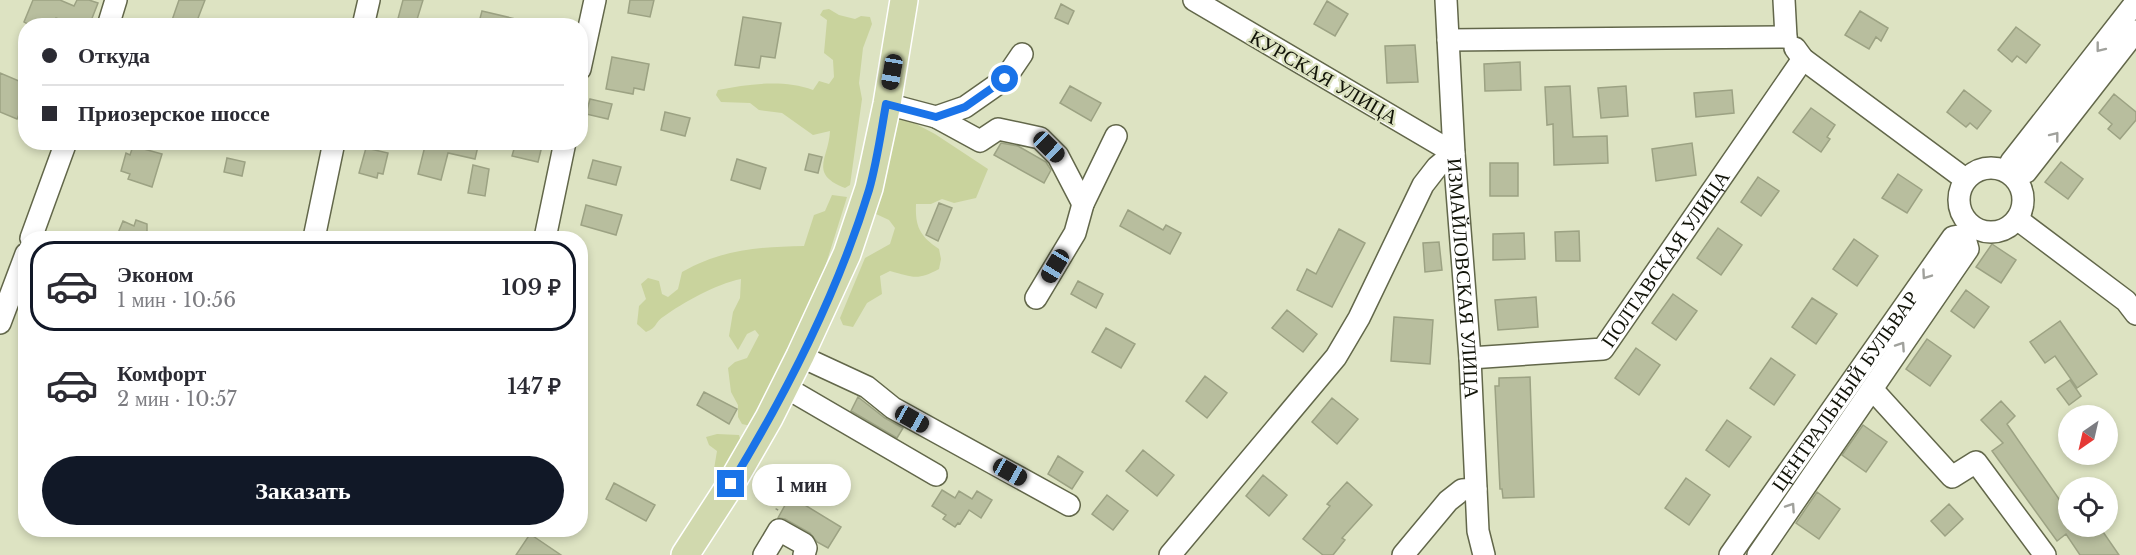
<!DOCTYPE html>
<html lang="ru">
<head>
<meta charset="utf-8">
<style>
	body { margin:0; font-family:"Libre Baskerville",serif; background:#f2f2f3; color:#2b2b33; height:100vh; display:flex; flex-direction:column; font-size:22px; white-space:nowrap }
	* { box-sizing:border-box; margin:0 }
	p { font-size:20px; color:#7c7c81 }
	.icon { flex:none; width:33px; height:33px; fill:none; stroke:currentColor; stroke-width:2; stroke-linecap:round; stroke-linejoin:round }
	.map { position:relative; flex:1; overflow:hidden }
	.sheet { position:absolute; left:18px; top:231px; width:570px; height:306px; display:flex; flex-direction:column; background:#fff; border-radius:24px; box-shadow:0 3px 9px #0003 }
	.sheet>* { flex:none }
	.top-card { position:absolute; left:18px; top:18px; width:570px; height:132px; border-radius:24px; box-shadow:0 3px 9px #0003; display:grid; align-content:center; height:132px; padding:0 24px; background:#fff }
	.needle { width:39px; rotate:214deg }
	.buttons { position:absolute; left:2058px; top:405px; display:grid; gap:12px }
	.buttons a { display:grid; place-items:center; width:60px; height:60px; border-radius:50%; background:#fff; box-shadow:0 3px 9px #0003; font-size:30px }
	.end { position:absolute; width:27px; height:27px; margin:-14px; border:8px solid #1a73e8; background:#fff; box-shadow:0 0 0 3px #fff }
	.from { border-radius:50% }
	.bubble { position:absolute; height:42px; border-radius:21px; background:#fff; box-shadow:0 3px 9px #0003; font-size:20px; font-weight:600; line-height:42px; text-align:center }
	.car { position:absolute; width:18px; height:36px; margin:-18px -9px; border-radius:8px; box-shadow:0 0 4px 2px #0007; background:linear-gradient(#222 24%,#8ab4d8 0 40%,#222 0 76%,#8ab4d8 0 86%,#222 0) }
	.top-card b { display:flex; align-items:center; gap:21px; height:57px; font-size:22px }
	.top-card b+b { border-top:2px solid #e1e1e2 }
	.top-card i { width:15px; height:15px; background:#2b2b33 }
	ul { padding:10px 0 0; list-style:none }
	li { display:flex; align-items:center; gap:18px; height:90px; margin:0 12px 9px; padding:0 12px; border:3px solid transparent; border-radius:24px }
	li div { flex:1 }
	li b { display:block; font-size:22px }
	li em { font-style:normal; font-weight:600 }
	li.on { border-color:#111827 }
	li>.icon { width:54px; height:54px; stroke-width:1.5 }
	.button { display:flex; gap:12px; margin-top:auto; padding:12px 24px }
	.button a { flex:1; height:69px; border-radius:36px; background:#111827; color:#fff; font-size:24px; font-weight:600; line-height:69px; text-align:center }
	.map>svg:first-child { display:block }
	.green { fill:#c9d39d }
	.building { fill:#b8be9e; stroke:#9ca283; stroke-width:1.5 }
	.lines { fill:none; stroke-linecap:round; stroke-linejoin:round }
	.minor-casing { stroke:#62674a; stroke-width:24 }
	.major-casing { stroke:#fff; stroke-width:30 }
	.path { stroke:#989d84; stroke-width:3; stroke-dasharray:1.5 4.5; stroke-linecap:butt }
	.minor { stroke:#fff; stroke-width:21 }
	.major { stroke:#d1d9ae; stroke-width:27 }
	.oneway { stroke:#a0a19c }
	.route { stroke:#1a73e8; stroke-width:8 }
	.labels { text-anchor:middle; stroke-width:5; stroke-linejoin:round; paint-order:stroke }
	.street-label { font-size:20px; fill:#111308; stroke:#dde3c2 }
</style>
</head>
<body>
<div class="map">
<svg width="2136" height="555" viewBox="0 0 2136 555">
	<rect width="100%" height="100%" fill="#dde3c2"/>
	<path class="green" d="M829,9L839,15L855,19L861,16L870,17L872,24L863,48L859,83L862,99L850,185L845,188C808,174 829,158 830,131L813,135L782,113L759,110L750,103L721,102L716,95L718,90C749,84 783,79 813,90L819,81L829,84L834,77L833,60L824,53L827,20L820,15L823,10Z
		M897,114L935,134L988,169L976,198L954,203L942,199L931,204H916C915,227 920,236 939,249L941,259L939,269C917,281 913,277 890,271L880,276L882,294L867,303L853,327L843,325L840,318L865,258L890,244L895,228L889,220L876,214Z
		M832,195L847,197L821,280L751,426L742,424L738,417V405L731,392L728,368L735,362L747,358L759,335L755,330L747,334L738,350L729,336L733,312L740,298L741,279C716,284 684,302 663,317C654,323 658,327 646,332L637,324L639,306L646,299L641,284L648,278L659,281L662,294L668,297L678,289L682,272C723,249 758,247 804,246L814,215L825,211Z
		M717,434L739,435L742,445L727,470L714,469L717,451L709,445L706,437Z"/>
	<path class="building" d="M33,0H60L74,6L77,0H89L98,3L89,26H77L56,18L53,26H31L24,22Z
		M179,0H205L195,26H170Z
		M403,0H423L415,26H396Z
		M630,0H654L650,17L628,13Z
		M1327,1L1348,14L1335,36L1314,24Z
		M1061,4L1074,11L1068,24L1055,18Z
		M482,11L520,20L519,26H478Z
		M1860,11L1888,28L1881,41L1876,37L1869,49L1845,35Z
		M743,17L781,23L775,58L761,56L759,68L735,65Z
		M2016,27L2040,45L2026,63L2017,56L2012,62L1998,50Z
		M1415,45L1418,82L1387,83L1385,46Z
		M612,57L649,64L644,90L634,88L633,94L606,89Z
		M1520,62L1521,90L1485,91L1484,64Z
		M0,73L26,84V99L17,119L0,112Z
		M1070,86L1101,103L1091,121L1060,103Z
		M1570,86L1573,137L1607,136L1608,163L1554,165L1553,124L1547,125L1545,87Z
		M1626,86L1628,116L1601,118L1598,88Z
		M1732,90L1734,113L1696,117L1694,93Z
		M1964,90L1991,111L1977,129L1970,123L1966,127L1947,112Z
		M2114,94L2136,112V120L2120,139L2108,129L2112,124L2099,113Z
		M590,99L612,104L608,119L586,114Z
		M1811,108L1835,125L1827,137L1830,139L1821,152L1793,132Z
		M665,112L690,118L685,136L661,130Z
		M426,142H479L475,159L448,153L441,180L418,174Z
		M516,142H543L538,162L512,156Z
		M1001,143L1018,146L1046,162L1051,170L1044,183L994,155Z
		M1692,143L1696,175L1656,181L1652,149Z
		M133,146L162,154L152,187L128,179L130,174L121,171L126,153L130,155Z
		M366,148L388,153L383,174L378,173L377,178L359,173Z
		M809,154L822,157L818,173L805,170Z
		M227,158L245,162L242,176L224,172Z
		M737,159L766,168L760,189L731,180Z
		M593,160L621,167L616,185L588,178Z
		M2061,162L2083,179L2068,199L2045,182Z
		M1490,163H1518V196H1490Z
		M473,165L489,169L485,196L468,193Z
		M1898,174L1922,190L1907,213L1882,198Z
		M1758,177L1779,191L1761,216L1741,202Z
		M939,203L952,208L938,241L926,235Z
		M586,205L622,215L616,235L581,225Z
		M1128,210L1163,230L1166,225L1181,233L1170,254L1120,226Z
		M136,220L147,224V232L162,238H116L123,221L134,226Z
		M1718,228L1742,245L1721,275L1697,258Z
		M1339,229L1365,243L1332,307L1297,290L1307,269L1316,274Z
		M1579,231L1580,261H1556L1555,232Z
		M1524,233L1525,259L1493,260V234Z
		M1854,239L1878,256L1857,286L1833,269Z
		M1439,242L1442,270L1425,272L1423,243Z
		M1992,244L2016,260L2001,283L1976,267Z
		M1078,281L1103,294L1096,308L1071,294Z
		M1966,290L1989,307L1974,328L1951,311Z
		M1673,294L1697,311L1676,340L1652,323Z
		M1536,297L1538,327L1498,330L1495,300Z
		M1812,298L1837,314L1816,344L1792,327Z
		M1287,310L1317,334L1303,352L1272,328Z
		M1394,317L1433,320L1430,364L1391,361Z
		M2060,321L2097,374L2077,388L2055,356L2045,363L2030,342Z
		M1106,328L1135,344L1121,368L1092,352Z
		M1927,339L1951,356L1930,386L1906,369Z
		M1636,348L1660,365L1639,395L1615,378Z
		M1771,358L1795,375L1774,405L1750,388Z
		M1205,376L1227,393L1207,418L1186,401Z
		M1530,377L1534,497L1503,498L1502,489H1500L1495,386H1499V378Z
		M2070,380L2081,396L2069,405L2057,389Z
		M704,392L737,409L729,424L697,405Z
		M858,397L885,418L903,428L897,438L851,411Z
		M1332,398L1358,419L1337,444L1312,422Z
		M2001,401L2015,416L2007,424L2068,512V526H2099L2119,555H2080L2066,534L2057,541L1992,451L2003,443L1981,420Z
		M1727,420L1751,437L1729,467L1706,450Z
		M1863,425L1887,442L1866,472L1842,455Z
		M1143,450L1174,475L1157,496L1126,471Z
		M1058,456L1083,472L1072,489L1048,474Z
		M1263,475L1287,495L1269,516L1246,496Z
		M1686,478L1710,495L1689,525L1665,508Z
		M1347,482L1372,505L1342,538L1345,540L1333,555H1323L1303,539L1330,506L1327,504Z
		M614,483L655,505L646,521L606,499Z
		M942,490L955,498L959,491L972,499L977,491L992,500L981,518L969,510L960,524L958,523L955,527L943,519L946,515L932,506Z
		M1817,492L1840,509L1819,539L1796,523Z
		M1107,495L1128,511L1113,530L1092,514Z
		M790,496L841,527L828,548L817,542L810,533L785,519L778,518Z
		M1949,504L1963,519L1945,536L1931,521Z
		M530,534L561,555H516Z"/>
	<g class="lines">
		<defs>
			<g id="minor">
				<path id="s1" d="M1446,0L1454,153L1470,358L1478,531L1484,555"/>
				<path d="M1784,0L1786,37"/>
				<path d="M108,26L116,0"/>
				<path d="M363,26L369,0"/>
				<path d="M1448,40L1786,37"/>
				<path d="M1795,48L1803,59L1965,179"/>
				<path d="M580,69L595,0"/>
				<path d="M887,104L936,117L965,107L1005,79L1022,54"/>
				<path d="M936,117L980,141L998,129L1040,138L1058,156L1083,204"/>
				<circle cx="1991" cy="200" r="32"/>
				<path d="M2014,170L2011,162L2136,2"/>
				<path d="M2014,170L2026,172L2136,31"/>
				<path d="M2017,219L2126,301L2136,314"/>
				<path d="M31,238L66,142"/>
				<path d="M314,238L334,142"/>
				<path d="M545,238L565,142"/>
				<path d="M1036,298L1075,233L1083,204L1116,136"/>
				<path d="M0,323L26,254"/>
				<path d="M800,356L867,387L893,408L1069,505"/>
				<path id="s2" d="M1470,358L1603,349L1803,59"/>
				<path d="M785,387L936,475"/>
				<path d="M1872,389L1952,477L1976,462L2045,555"/>
				<path d="M764,555L779,530L804,544L806,548L804,555"/>
				<path d="M1170,555L1336,357L1359,318L1423,185L1437,167L1454,153L1194,0"/>
				<path d="M1403,555L1448,501L1462,490L1476,489"/>
				<path id="s3" d="M1730,555L1953,237L1964,235L1971,226"/>
				<path d="M1758,555L1968,249L1964,235"/>
			</g>
			<path id="major" d="M685,555L731,484L769,418L800,356L847,254L869,188L887,104L904,0"/>
		</defs>
		<use href="#minor" class="minor-casing"/>
		<use href="#major" class="major-casing"/>
		<path class="path" d="M757,479L785,495L776,511"/>
		<use href="#minor" class="minor"/>
		<use href="#major" class="major"/>
	</g>
	<defs><path id="oneway-chevron" d="M-2-3.5L2.5 0L-2 3.5" fill="none" stroke-width="1.6" stroke-linecap="round" stroke-linejoin="round" transform="scale(1.5)"/></defs>
	<g class="oneway">
		<use href="#oneway-chevron" transform="translate(2100 48) rotate(128)"/>
		<use href="#oneway-chevron" transform="translate(2055 136) rotate(-52)"/>
		<use href="#oneway-chevron" transform="translate(1926 275) rotate(125)"/>
		<use href="#oneway-chevron" transform="translate(1901 346) rotate(-56)"/>
		<use href="#oneway-chevron" transform="translate(1791 507) rotate(-56)"/>
	</g>
	<g class="lines">
		<path class="route" d="M731,484C786,394 838,292 869,190C877,162 881,132 886,104L936,117L965,107L1005,79"/>
	</g>
	<g class="labels">
		<g class="street-label">
			<text transform="translate(1324 77) rotate(30)" y="7">КУРСКАЯ УЛИЦА</text>
			<text dy="7" stroke="none"><textPath href="#s2" startOffset="243">ПОЛТАВСКАЯ УЛИЦА</textPath></text>
			<text dy="7" stroke="none"><textPath href="#s1" startOffset="279">ИЗМАЙЛОВСКАЯ УЛИЦА</textPath></text>
			<text dy="7" stroke="none"><textPath href="#s3" startOffset="200">ЦЕНТРАЛЬНЫЙ БУЛЬВАР</textPath></text>
		</g>
	</g>
</svg>
<div class="buttons">
<a><svg class="needle" viewBox="-14 -14 28 28"><path d="M0-13l5 13h-10z" fill="#e53935"/><path d="M0 13l5-13h-10z" fill="#7c7c81"/></svg></a>
<a><svg class="icon" aria-label="locate" viewBox="0 0 24 24"><circle cx="12" cy="12" r="6"/><path d="M12 2v4M12 18v4M2 12h4M18 12h4"/></svg></a>
</div>
<i class="end from" style="left:1005px;top:79px"></i>
<i class="end" style="left:731px;top:484px"></i>
<div class="bubble" style="left:752px;top:464px;width:99px">1 мин</div>
<i class="car" style="left:892px;top:72px;rotate:190deg"></i>
<i class="car" style="left:1049px;top:147px;rotate:134deg"></i>
<i class="car" style="left:1055px;top:266px;rotate:211deg"></i>
<i class="car" style="left:912px;top:419px;rotate:119deg"></i>
<i class="car" style="left:1010px;top:472px;rotate:119deg"></i>
<div class="top-card">
<b><i class="from"></i>Откуда</b>
<b><i></i>Приозерское шоссе</b>
</div>
<section class="sheet">
<ul>
<li class="on"><svg class="icon" aria-label="car" viewBox="0 0 24 24"><path d="M5 17H2v-5l4-1 3-4h7l3 4 3 1v5h-3M9 17h6M6 11h13"/><circle cx="7" cy="17" r="2"/><circle cx="17" cy="17" r="2"/></svg><div><b>Эконом</b><p>1 мин · 10:56</p></div><em>109 ₽</em></li>
<li><svg class="icon" aria-label="car" viewBox="0 0 24 24"><path d="M5 17H2v-5l4-1 3-4h7l3 4 3 1v5h-3M9 17h6M6 11h13"/><circle cx="7" cy="17" r="2"/><circle cx="17" cy="17" r="2"/></svg><div><b>Комфорт</b><p>2 мин · 10:57</p></div><em>147 ₽</em></li>
</ul>
<div class="button"><a>Заказать</a></div>
</section>
</div>
</body>
</html>
